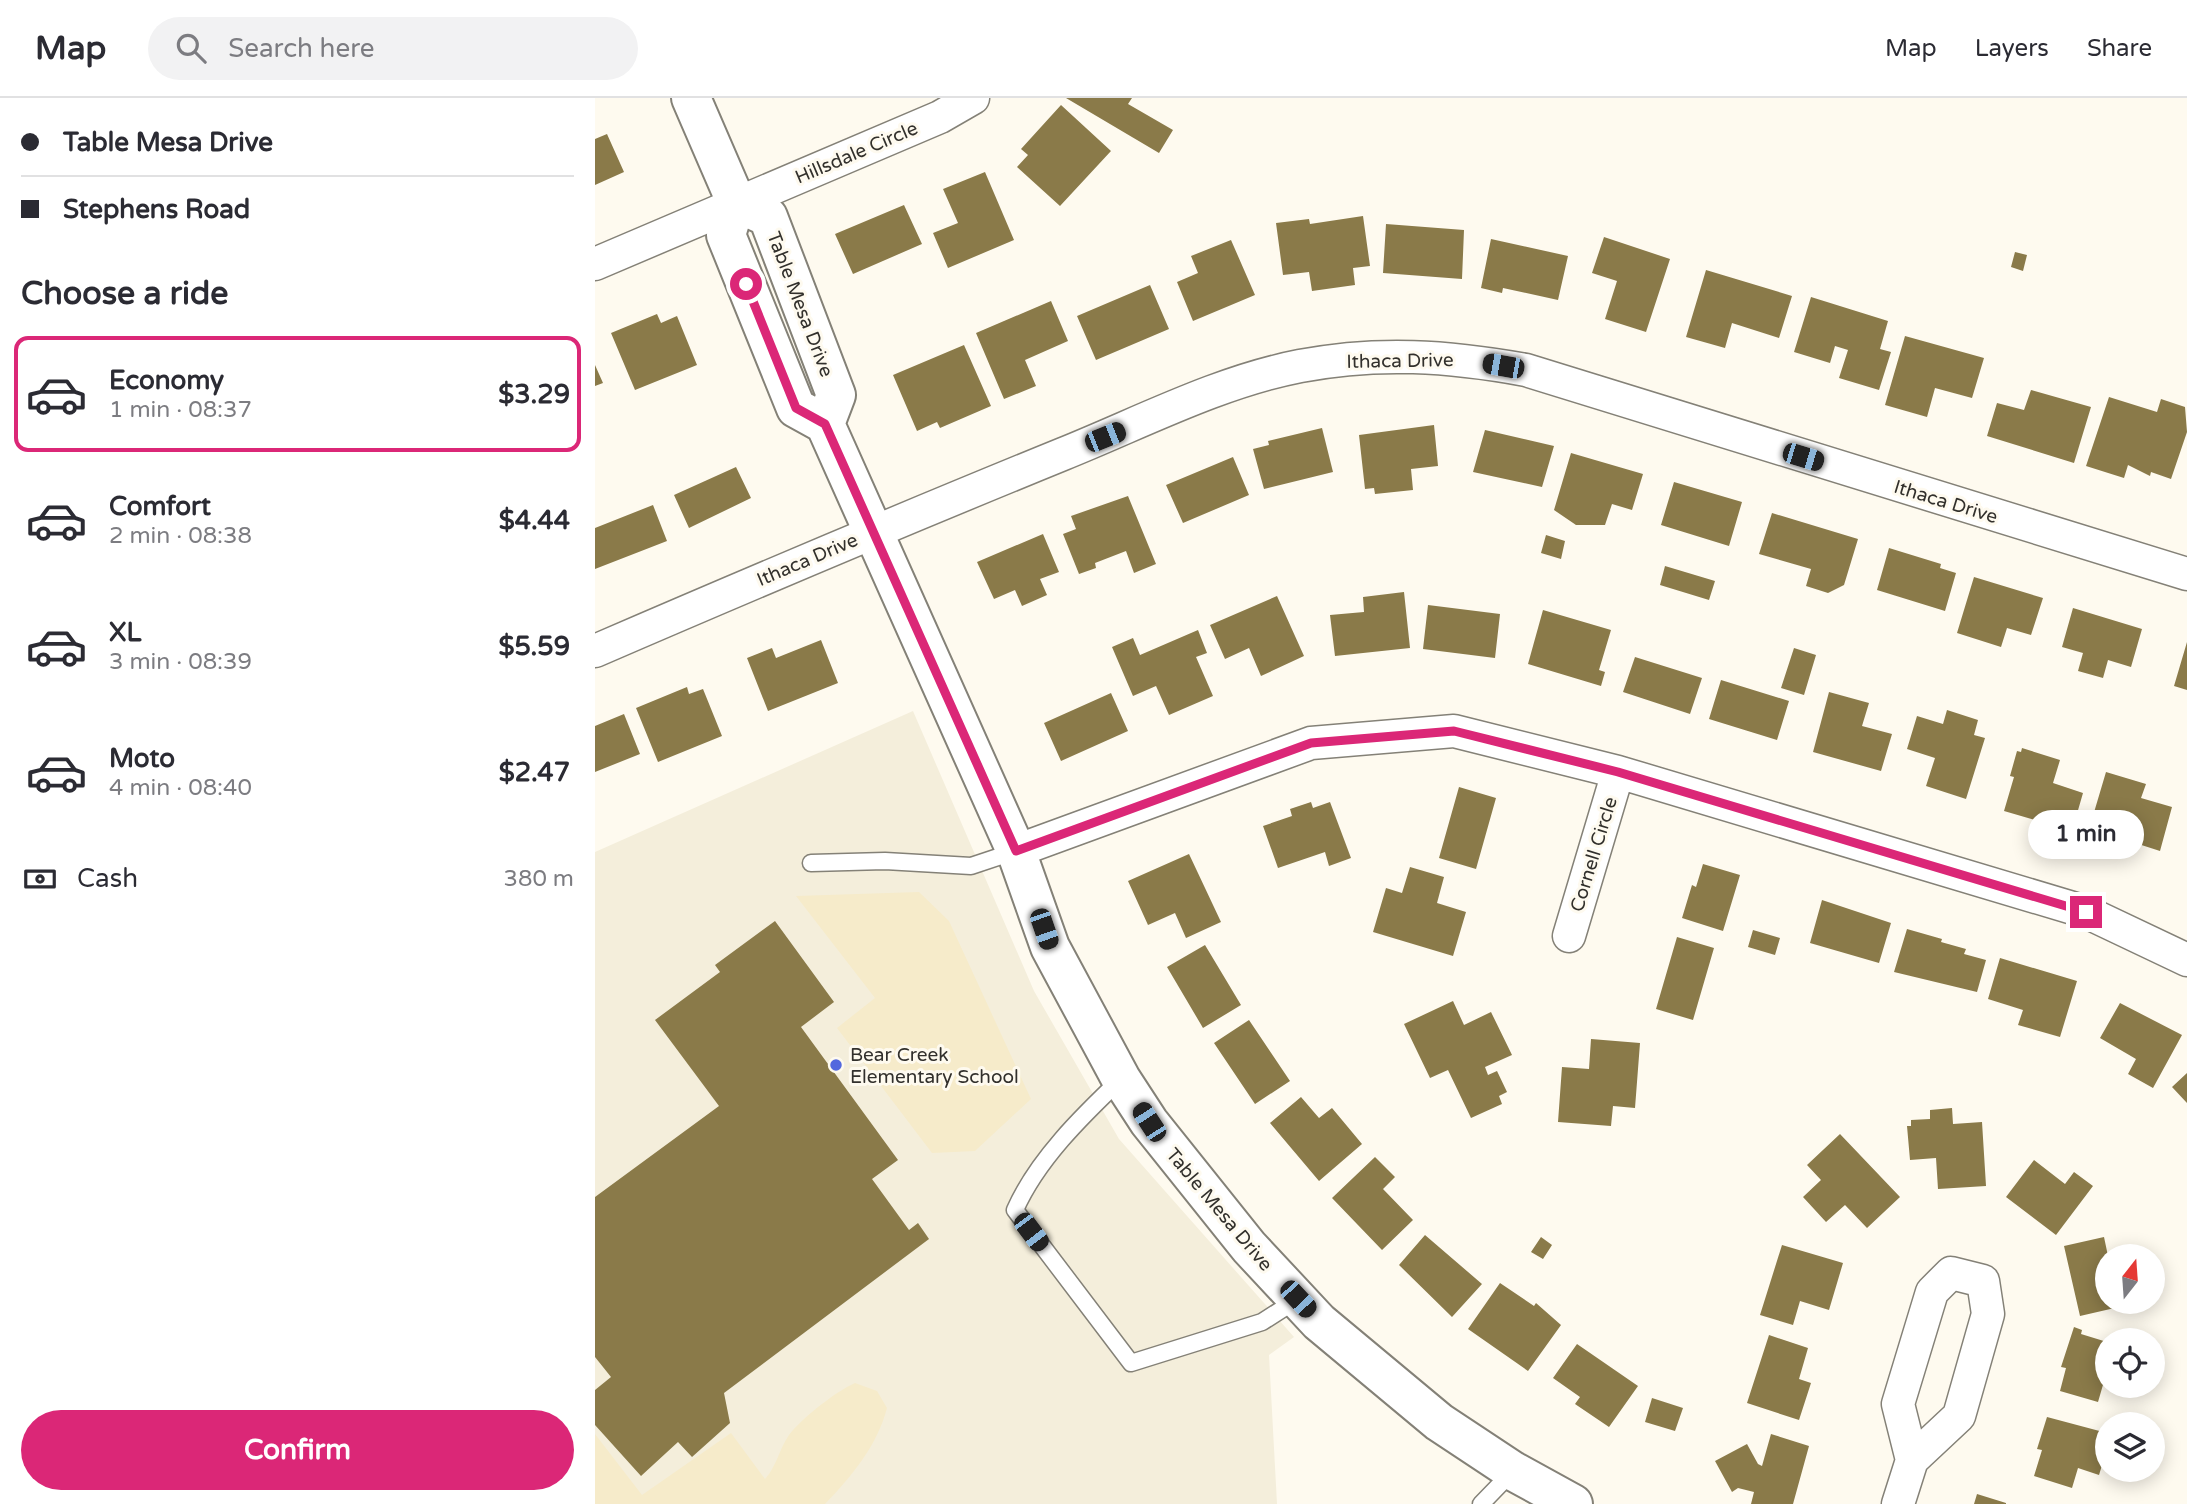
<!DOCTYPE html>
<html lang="en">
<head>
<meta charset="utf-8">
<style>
	body { margin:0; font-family:"Varela Round",sans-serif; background:#f2f2f3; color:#2b2b33; height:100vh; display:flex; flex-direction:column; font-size:26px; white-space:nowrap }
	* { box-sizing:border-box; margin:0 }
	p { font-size:23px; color:#7c7c81 }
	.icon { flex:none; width:38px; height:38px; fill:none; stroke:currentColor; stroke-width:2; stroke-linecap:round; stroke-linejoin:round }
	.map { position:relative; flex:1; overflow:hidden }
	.drawer { display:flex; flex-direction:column; background:#fff; width:595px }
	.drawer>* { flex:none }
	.top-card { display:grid; align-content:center; height:154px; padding:0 21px; background:#fff }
	.needle { width:46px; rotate:17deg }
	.tools { position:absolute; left:1500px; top:1146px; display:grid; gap:14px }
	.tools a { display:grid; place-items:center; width:70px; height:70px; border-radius:50%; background:#fff; box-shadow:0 4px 18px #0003; font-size:35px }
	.end { position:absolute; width:32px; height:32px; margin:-16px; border:9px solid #db2777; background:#fff; box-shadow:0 0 0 4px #fff }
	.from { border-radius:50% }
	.bubble { position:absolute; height:49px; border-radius:24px; background:#fff; box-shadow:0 4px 18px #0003; font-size:23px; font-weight:800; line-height:49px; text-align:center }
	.car { position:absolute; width:21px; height:42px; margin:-21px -10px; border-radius:9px; box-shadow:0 0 5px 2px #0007; background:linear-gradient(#222 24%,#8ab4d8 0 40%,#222 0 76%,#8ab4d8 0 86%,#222 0) }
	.top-card b { display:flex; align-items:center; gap:24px; height:66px; font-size:26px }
	.top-card b+b { border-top:2px solid #e1e1e2 }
	.top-card i { width:18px; height:18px; background:#2b2b33 }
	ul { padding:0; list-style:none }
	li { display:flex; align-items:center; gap:21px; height:116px; margin:0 14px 10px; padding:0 7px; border:4px solid transparent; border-radius:14px }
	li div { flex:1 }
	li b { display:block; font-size:26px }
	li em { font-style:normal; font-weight:800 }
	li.current { border-color:#db2777 }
	li>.icon { width:63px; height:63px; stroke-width:1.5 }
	h2 { padding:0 21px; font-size:32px; line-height:84px }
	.pay { display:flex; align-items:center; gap:18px; height:77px; padding:0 21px; font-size:26px }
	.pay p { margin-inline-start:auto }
	.cta { display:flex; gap:14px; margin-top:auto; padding:14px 21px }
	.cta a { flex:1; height:80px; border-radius:42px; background:#db2777; color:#fff; font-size:28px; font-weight:800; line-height:80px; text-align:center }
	header { display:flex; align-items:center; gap:42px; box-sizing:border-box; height:98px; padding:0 35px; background:#fff; border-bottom:2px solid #e1e1e2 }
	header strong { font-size:33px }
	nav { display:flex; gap:38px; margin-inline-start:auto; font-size:24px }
	.search { width:490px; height:63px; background:#f2f2f3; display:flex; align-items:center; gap:18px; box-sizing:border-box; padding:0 24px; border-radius:38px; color:#7c7c81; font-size:26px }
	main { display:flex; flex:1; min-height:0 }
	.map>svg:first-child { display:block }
	.built { fill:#f4eedb }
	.green { fill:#f6ebca }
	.building { fill:#8a7a49 }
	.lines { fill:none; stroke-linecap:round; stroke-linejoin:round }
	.lane-casing { stroke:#848177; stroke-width:19 }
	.street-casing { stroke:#848177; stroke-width:35 }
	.secondary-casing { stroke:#848177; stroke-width:42 }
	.lane { stroke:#fff; stroke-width:16 }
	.street { stroke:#fff; stroke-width:32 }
	.secondary { stroke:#fff; stroke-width:38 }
	.route { stroke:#db2777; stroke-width:9 }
	.poi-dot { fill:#5368de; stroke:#fefaef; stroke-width:2.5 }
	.labels { text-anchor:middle; stroke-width:6; stroke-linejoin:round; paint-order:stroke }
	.street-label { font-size:19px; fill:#32302c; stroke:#fefaef }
	.poi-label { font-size:19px; fill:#32302c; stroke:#fefaef; text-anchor:start }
</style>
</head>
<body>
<header>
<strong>Map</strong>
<div class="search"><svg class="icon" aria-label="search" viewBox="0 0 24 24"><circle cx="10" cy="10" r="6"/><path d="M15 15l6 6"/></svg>Search here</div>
<nav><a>Map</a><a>Layers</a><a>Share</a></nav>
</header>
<main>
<section class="drawer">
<div class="top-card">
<b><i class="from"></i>Table Mesa Drive</b>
<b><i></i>Stephens Road</b>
</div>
<h2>Choose a ride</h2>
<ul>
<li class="current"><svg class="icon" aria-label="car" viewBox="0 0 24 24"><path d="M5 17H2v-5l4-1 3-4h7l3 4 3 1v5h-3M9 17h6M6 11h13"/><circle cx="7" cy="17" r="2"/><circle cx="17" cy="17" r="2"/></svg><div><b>Economy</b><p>1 min · 08:37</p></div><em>$3.29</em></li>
<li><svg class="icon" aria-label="car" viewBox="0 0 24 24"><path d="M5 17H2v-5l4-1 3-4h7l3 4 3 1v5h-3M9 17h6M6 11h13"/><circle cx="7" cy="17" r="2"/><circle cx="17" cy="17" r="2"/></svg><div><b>Comfort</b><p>2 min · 08:38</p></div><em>$4.44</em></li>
<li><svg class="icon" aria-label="car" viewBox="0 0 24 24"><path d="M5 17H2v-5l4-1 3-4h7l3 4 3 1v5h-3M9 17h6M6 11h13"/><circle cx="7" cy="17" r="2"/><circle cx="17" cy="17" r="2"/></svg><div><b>XL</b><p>3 min · 08:39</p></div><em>$5.59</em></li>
<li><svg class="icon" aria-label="car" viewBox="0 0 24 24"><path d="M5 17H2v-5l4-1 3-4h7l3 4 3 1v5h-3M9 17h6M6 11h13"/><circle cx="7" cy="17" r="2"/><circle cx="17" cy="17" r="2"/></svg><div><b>Moto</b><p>4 min · 08:40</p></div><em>$2.47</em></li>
</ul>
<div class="pay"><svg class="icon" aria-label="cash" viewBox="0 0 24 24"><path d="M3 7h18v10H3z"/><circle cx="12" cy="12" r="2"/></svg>Cash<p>380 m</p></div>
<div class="cta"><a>Confirm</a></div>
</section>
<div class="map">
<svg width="1592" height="1406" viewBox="0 0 1592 1406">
	<rect width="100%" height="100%" fill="#fefaef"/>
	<path class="built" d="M318,613L439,893L524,1041L699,1239L674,1257L682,1406H0V754Z"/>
	<path class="green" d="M324,794L354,823L436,1001L380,1053L337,1055L242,930L280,900L201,798Z
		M260,1285L282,1293L292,1310C282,1348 257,1378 230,1406H0V1336L47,1397L136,1335L170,1381C182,1368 184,1351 194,1337C207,1320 240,1294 260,1285Z"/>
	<path class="building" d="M471,0H537L533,6L578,32L564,55Z
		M466,7L516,53L465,108L422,69L433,57L426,51Z
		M12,36L29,74L0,87V41Z
		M390,74L419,142L353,170L338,135L363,125L348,91Z
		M309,107L327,146L258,176L240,136Z
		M768,118L775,168L758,170L760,187L717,193L714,174L688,177L681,125L714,121L715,126Z
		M791,126L869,132L867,181L788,175Z
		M1009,139L1075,161L1051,234L1010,221L1022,183L997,175Z
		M896,141L973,158L963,202L908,190L907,195L886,190Z
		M636,142L660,197L598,223L582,184L603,175L596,158Z
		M1420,154L1432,157L1428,173L1416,169Z
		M1111,172L1197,198L1184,240L1137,225L1130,250L1091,239Z
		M555,187L574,231L501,262L482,218Z
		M1216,199L1293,223L1285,251L1296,254L1284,292L1244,280L1253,252L1240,248L1235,265L1199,254Z
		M456,203L473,243L430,262L441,288L409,301L381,235Z
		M62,216L66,225L82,218L102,267L40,292L16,235Z
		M1310,238L1389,260L1377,300L1340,290L1332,319L1290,307Z
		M369,247L396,308L345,330L342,324L322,333L298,277Z
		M0,267L8,285L0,288Z
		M1436,292L1496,309L1479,365L1392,338L1402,305L1429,312Z
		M1514,299L1562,314L1566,301L1590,309L1592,334L1576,381L1556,374L1555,378L1533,367L1529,380L1491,368Z
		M839,327L843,368L816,371L818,392L780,396L779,390L770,391L764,337Z
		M727,330L738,374L669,391L658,351L674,347L673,343Z
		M890,332L959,348L947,389L878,374Z
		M976,355L1048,376L1037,412L1017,406L1010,427H981L959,412Z
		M638,359L654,397L588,425L571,387Z
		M141,369L156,400L94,430L79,397Z
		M1079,384L1147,404L1134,448L1066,427Z
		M533,398L561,466L539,475L531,453L500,465L501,470L484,476L468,436L481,431L476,418Z
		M58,407L72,443L0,471V430Z
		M1177,415L1263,441L1249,487L1233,495L1211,488L1216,471L1164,456Z
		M448,436L464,474L445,481L452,497L427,508L420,492L399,501L382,464Z
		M951,437L970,443L966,461L946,455Z
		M1294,450L1346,466L1345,470L1361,475L1350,513L1282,492Z
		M1070,468L1120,483L1114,502L1065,487Z
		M1379,479L1448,500L1436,537L1412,530L1406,549L1362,535Z
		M809,494L815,550L740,558L735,517L769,514L768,499Z
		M682,498L709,558L666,578L654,550L630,561L615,527Z
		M833,507L905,516L900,560L828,551Z
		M1478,510L1547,531L1536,569L1513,562L1508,580L1483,573L1488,555L1467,549Z
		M948,512L1016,532L1004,572L1010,574L1006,588L933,566Z
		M603,532L612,555L601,559L618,598L574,617L561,588L538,598L517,549L538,540L545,557Z
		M226,542L243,585L173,613L152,560L177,550L181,560Z
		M1592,544V592L1579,588Z
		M1199,550L1221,557L1209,597L1186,590Z
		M1040,559L1107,580L1095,616L1028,594Z
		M1126,582L1194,603L1182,642L1114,621Z
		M92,589L94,596L108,591L127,638L63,664L41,610Z
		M1234,594L1274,605L1267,628L1297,636L1286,673L1218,654Z
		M516,595L533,633L466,663L449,625Z
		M1352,612L1383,622L1379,637L1390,640L1371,701L1331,688L1340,660L1312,651L1322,618L1348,626Z
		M29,616L45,656L0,674V628Z
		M1427,650L1465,662L1458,685L1488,695L1477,733L1409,713L1419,679L1415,678L1422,653L1426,654Z
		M1511,674L1551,686L1546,700L1577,709L1565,753L1534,743L1532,750L1492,738Z
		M864,689L901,700L881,771L844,760Z
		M716,704L718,710L735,704L756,760L734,768L730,754L683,770L668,728L697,718L695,711Z
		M594,756L626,824L591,840L580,815L553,827L533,783Z
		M1108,766L1145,777L1128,833L1087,820L1097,787L1101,789Z
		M815,769L849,779L842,805L871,814L858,858L778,834L791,790L807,795Z
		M1227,802L1296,825L1284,865L1215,845Z
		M180,823L239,904L206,929L303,1062L277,1081L314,1132L323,1125L334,1141L129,1295L135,1325L97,1359L83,1344L46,1378L0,1327V1292L16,1279L0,1259V1099L124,1008L60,922L125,874L120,867Z
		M1312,831L1347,841L1346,844L1371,851L1369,856L1391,862L1382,894L1299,874Z
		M1158,832L1185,840L1180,857L1153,849Z
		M1082,839L1119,850L1098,922L1061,911Z
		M610,847L646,907L608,930L572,869Z
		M1405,860L1482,883L1465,939L1423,927L1428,912L1393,901Z
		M858,903L869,927L896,914L917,957L890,969L893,977L902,973L912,994L904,998L907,1006L876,1020L853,972L835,980L809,926Z
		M1525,905L1587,937L1558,990L1533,976L1541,961L1505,940Z
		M654,922L695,983L660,1006L619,945Z
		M996,941L1045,945L1040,1010L1018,1008L1016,1028L963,1024L967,969L994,971Z
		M1592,975V1005L1577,989Z
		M706,999L724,1020L737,1010L767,1046L724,1083L675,1025Z
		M1357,1010L1358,1026L1387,1024L1391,1088L1343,1091L1341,1060L1315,1062L1312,1028H1316V1022L1335,1021V1012Z
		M1245,1036L1305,1099L1272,1130L1250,1107L1231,1124L1208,1099L1226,1082L1212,1067Z
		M780,1059L800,1079L788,1091L818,1122L787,1152L737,1100Z
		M1439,1062L1470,1086L1479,1074L1498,1088L1461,1137L1411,1099Z
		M830,1137L887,1186L857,1219L804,1167Z
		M946,1139L957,1147L948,1161L936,1154Z
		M1509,1139L1513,1158L1512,1204H1523L1524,1209L1485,1218L1469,1148Z
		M1187,1147L1248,1165L1234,1212L1205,1203L1198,1227L1165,1217Z
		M905,1185L939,1208L941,1205L966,1227L933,1273L873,1231Z
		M1479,1229L1487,1232L1486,1236L1512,1244V1273L1503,1304L1465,1293L1471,1270L1466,1269Z
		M1174,1237L1213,1250L1204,1281L1216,1285L1204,1322L1152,1305Z
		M982,1246L1043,1288L1014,1329L980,1306L985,1299L958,1280Z
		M1057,1300L1088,1310L1080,1333L1050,1324Z
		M1452,1319L1512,1335V1351L1504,1377L1483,1370L1477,1390L1439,1378L1447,1352L1442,1351Z
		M1176,1336L1214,1348L1198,1406H1156L1159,1394L1143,1390L1137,1394L1120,1363L1152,1346L1163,1366L1167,1368Z
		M1382,1396L1411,1405V1406H1379Z"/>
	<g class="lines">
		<defs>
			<path id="lane" d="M216,765L290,763L376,768L421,753
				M526,981C487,1018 442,1062 420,1112L536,1265L667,1224L703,1201
				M886,1406L918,1373"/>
			<path id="street" d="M0,166L345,19L378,0
				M0,553C155,486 311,420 468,356C545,325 623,284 705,268C783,253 854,258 931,272L1592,476
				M421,753L716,645L859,633L1023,674L1491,814L1592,862
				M974,838L1023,674
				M1303,1406L1317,1362L1364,1318L1393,1216L1388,1183L1356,1175L1337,1194L1303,1306L1317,1362"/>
			<path id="secondary" d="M96,0L141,104L131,137L201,310L230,326L421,753L455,849L526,981L554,1024L654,1149L724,1224L844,1324L918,1373L978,1406
				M141,104L173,119L241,297L230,326"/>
		</defs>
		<use href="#lane" class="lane-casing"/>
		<use href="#street" class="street-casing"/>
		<use href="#secondary" class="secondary-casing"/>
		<use href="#lane" class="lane"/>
		<use href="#street" class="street"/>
		<use href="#secondary" class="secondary"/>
	</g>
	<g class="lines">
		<path class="route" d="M151,186L201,310L230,326L421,753L716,645L859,633L1023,674L1491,814"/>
	</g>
	<circle class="poi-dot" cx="241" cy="967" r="7"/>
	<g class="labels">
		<g class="street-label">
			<text transform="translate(261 54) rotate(-23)" y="7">Hillsdale Circle</text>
			<text transform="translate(206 206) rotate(69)" y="7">Table Mesa Drive</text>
			<text transform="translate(805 262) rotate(-1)" y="7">Ithaca Drive</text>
			<text transform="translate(1351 403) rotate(17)" y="7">Ithaca Drive</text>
			<text transform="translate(212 461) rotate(-23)" y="7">Ithaca Drive</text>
			<text transform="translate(998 756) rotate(-73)" y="7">Cornell Circle</text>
			<text transform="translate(625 1111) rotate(50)" y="7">Table Mesa Drive</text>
		</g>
		<g class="poi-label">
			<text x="255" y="963">Bear Creek<tspan x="255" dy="22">Elementary School</tspan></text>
		</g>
	</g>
</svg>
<div class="tools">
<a><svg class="needle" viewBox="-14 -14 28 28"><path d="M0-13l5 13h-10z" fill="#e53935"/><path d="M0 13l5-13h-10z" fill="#7c7c81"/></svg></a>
<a><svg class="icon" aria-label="locate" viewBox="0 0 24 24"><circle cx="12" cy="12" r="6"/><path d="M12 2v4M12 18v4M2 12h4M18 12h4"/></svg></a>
<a><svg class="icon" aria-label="layers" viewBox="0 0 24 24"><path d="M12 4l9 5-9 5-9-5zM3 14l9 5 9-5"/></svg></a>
</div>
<i class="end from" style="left:151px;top:186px"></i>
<i class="end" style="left:1491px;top:814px"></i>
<div class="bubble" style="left:1433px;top:712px;width:116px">1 min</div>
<i class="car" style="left:908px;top:268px;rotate:280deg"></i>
<i class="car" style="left:510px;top:339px;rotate:68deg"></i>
<i class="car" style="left:1208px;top:359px;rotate:107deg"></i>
<i class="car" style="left:449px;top:831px;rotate:161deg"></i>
<i class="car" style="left:554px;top:1024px;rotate:327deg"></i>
<i class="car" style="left:436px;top:1134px;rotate:143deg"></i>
<i class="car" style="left:703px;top:1201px;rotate:137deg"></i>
</div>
</main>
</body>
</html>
